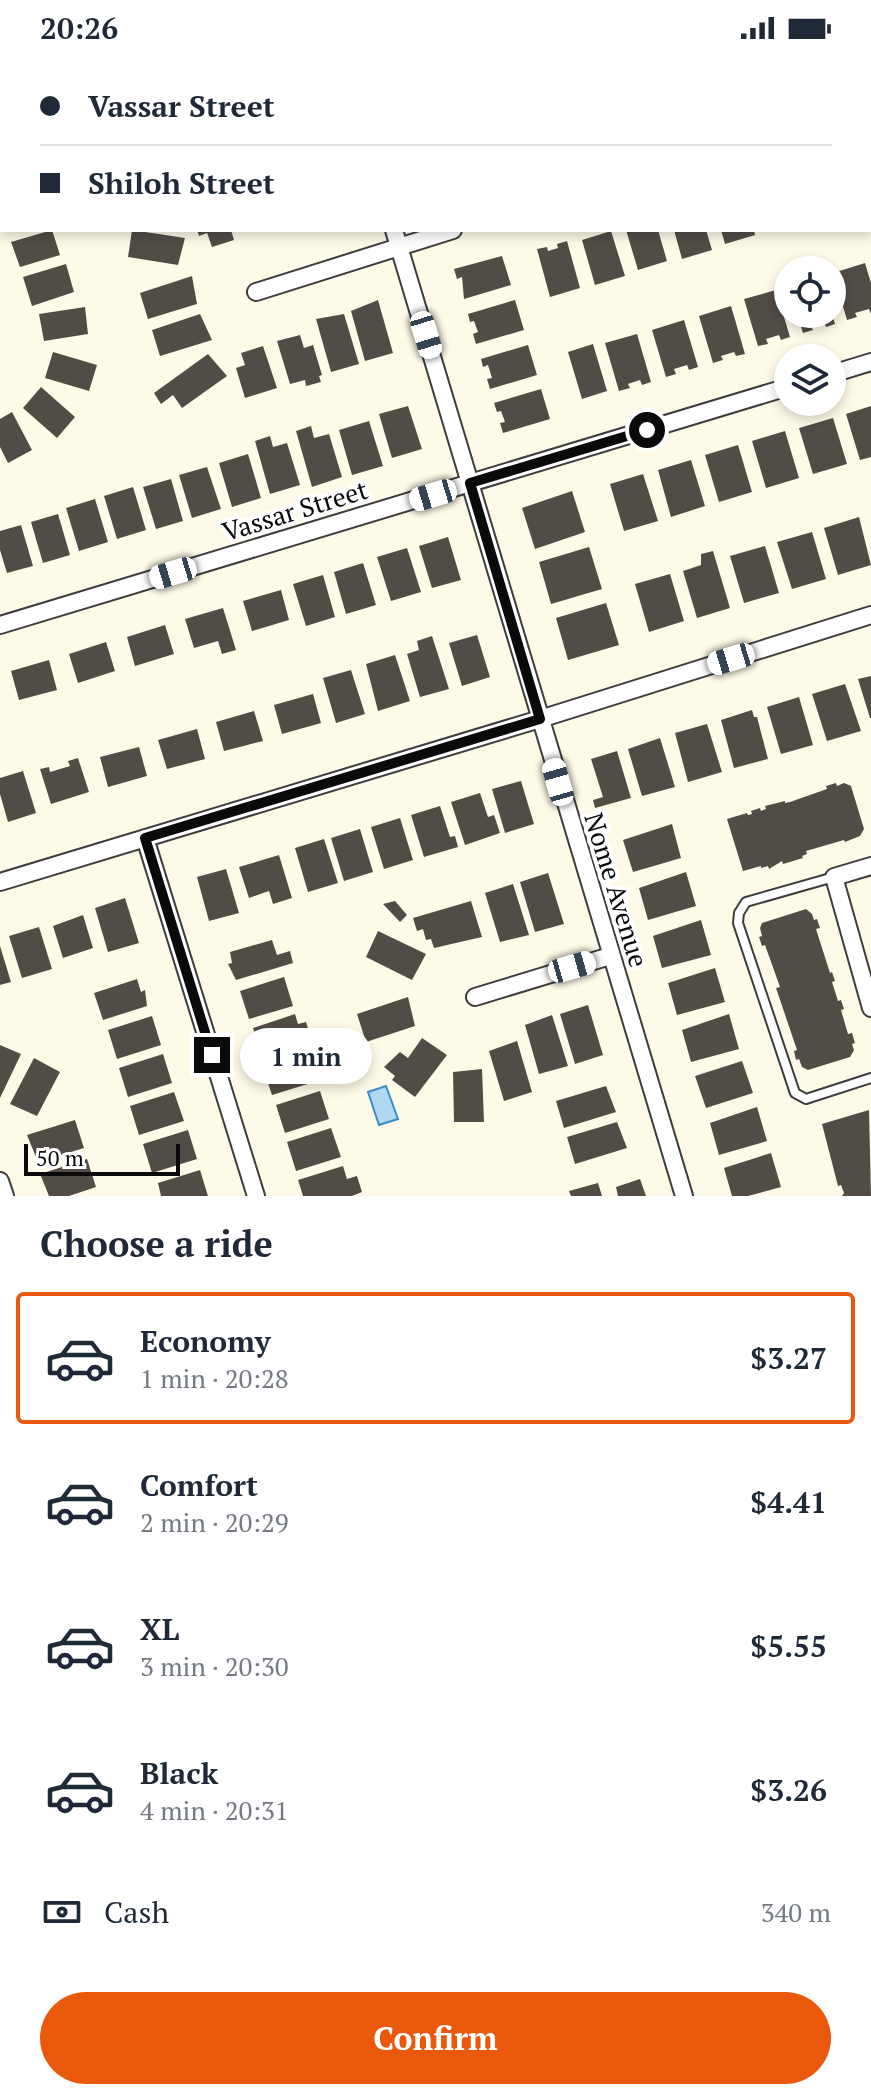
<!DOCTYPE html>
<html lang="en">
<head>
<meta charset="utf-8">
<style>
	body { margin:0; font-family:"PT Serif",serif; background:#f2f2f3; color:#1f2937; height:100vh; display:flex; flex-direction:column; font-size:30px; white-space:nowrap }
	* { box-sizing:border-box; margin:0 }
	p { font-size:26px; color:#747a83 }
	.icon { flex:none; width:44px; height:44px; fill:none; stroke:currentColor; stroke-width:2; stroke-linecap:round; stroke-linejoin:round }
	.map { position:relative; height:1140px; overflow:hidden }
	.panel { display:flex; flex-direction:column; background:#fff; flex:1 }
	.panel>* { flex:none }
	.banner { position:absolute; left:0px; top:0px; width:872px; height:176px; box-shadow:0 4px 12px #0003; display:grid; align-content:center; height:176px; padding:0 40px; background:#fff }
	.controls { position:absolute; left:774px; top:200px; display:grid; gap:16px }
	.controls a { display:grid; place-items:center; width:72px; height:72px; border-radius:50%; background:#fff; box-shadow:0 4px 12px #0003; font-size:40px }
	.scale { position:absolute; left:24px; bottom:20px; width:156px; box-sizing:border-box; padding-left:8px; border:4px solid #0a0a0a; border-top:0; font-size:22px; line-height:28px; white-space:nowrap; color:#0a0a0a; -webkit-text-stroke:6px #fff; paint-order:stroke }
	.end { position:absolute; width:36px; height:36px; margin:-18px; border:10px solid #0a0a0a; background:#fff; box-shadow:0 0 0 4px #fff }
	.from { border-radius:50% }
	.bubble { position:absolute; height:56px; border-radius:28px; background:#fff; box-shadow:0 4px 12px #0003; font-size:26px; font-weight:700; line-height:56px; text-align:center }
	.car { position:absolute; width:24px; height:48px; margin:-24px -12px; border-radius:10px; box-shadow:0 0 6px 2px #0007; background:linear-gradient(#fff 24%,#345 0 40%,#fff 0 76%,#345 0 86%,#fff 0) }
	.banner b { display:flex; align-items:center; gap:28px; height:76px; font-size:30px }
	.banner b+b { border-top:2px solid #e0e1e3 }
	.banner i { width:20px; height:20px; background:#1f2937 }
	ul { padding:0; list-style:none }
	li { display:flex; align-items:center; gap:24px; height:132px; margin:0 16px 12px; padding:0 24px; border:4px solid transparent; border-radius:8px }
	li div { flex:1 }
	li b { display:block; font-size:30px }
	li em { font-style:normal; font-weight:700 }
	li.active { border-color:#ea580c }
	li>.icon { width:72px; height:72px; stroke-width:1.5 }
	h2 { padding:0 40px; font-size:36px; line-height:96px }
	.pay { display:flex; align-items:center; gap:20px; height:88px; padding:0 40px; font-size:30px }
	.pay p { margin-inline-start:auto }
	.cta { display:flex; gap:16px; margin-top:auto; padding:16px 40px }
	.cta a { flex:1; height:92px; border-radius:48px; background:#ea580c; color:#fff; font-size:32px; font-weight:700; line-height:92px; text-align:center }
	.status { display:flex; justify-content:space-between; align-items:center; height:56px; padding:0 40px; background:#fff; direction:ltr }
	.status svg { height:22px; fill:currentColor }
	.map>svg:first-child { display:block }
	.water { fill:#b0d8f2; stroke:#3b8bc5; stroke-width:2 }
	.building { fill:#524c47 }
	.lines { fill:none; stroke-linecap:round; stroke-linejoin:round }
	.service-casing { stroke:#3d3d3d; stroke-width:12 }
	.minor-casing { stroke:#3d3d3d; stroke-width:20 }
	.service { stroke:#fff; stroke-width:8 }
	.minor { stroke:#fff; stroke-width:16 }
	.route { stroke:#0a0a0a; stroke-width:10 }
	.labels { text-anchor:middle; stroke-width:8; stroke-linejoin:round; paint-order:stroke }
	.street-label { font-size:26px; fill:#0a0a0a; stroke:#fff }
</style>
</head>
<body>
<div class="status"><b>20:26</b><svg viewBox="0 0 49 12"><path d="M0 12V9h3v3zM5 12V6h3v6zM10 12V3h3v9zM15 12V0h3v12zM26 1h20v11H26zM47 4h2v5h-2z"/></svg></div>
<div class="map">
<svg width="871" height="1140" viewBox="0 0 871 1140">
	<rect width="100%" height="100%" fill="#fefae8"/>
	<path class="water" d="M386,1030L398,1063L379,1069L368,1036Z"/>
	<path class="building" d="M52,174L60,199L20,211L11,186Z
		M132,174L185,182L178,209L128,201Z
		M197,174H231L234,184L212,191L207,177L199,180Z
		M626,174H658L667,205L638,214Z
		M674,174H706L712,194L682,203Z
		M721,174H754L755,179L725,188Z
		M611,175L625,220L595,229L582,184Z
		M567,185L580,232L550,241L537,193L547,191L548,195L558,192L557,188Z
		M502,200L511,229L464,243L462,221L457,223L454,213Z
		M865,207L871,227V258L869,253L855,257L857,261L847,264L833,217Z
		M66,208L74,236L32,250L23,221Z
		M192,220L197,248L148,263L140,237Z
		M776,234L790,281L781,284L779,279L766,283L768,288L758,290L744,243Z
		M378,244L393,297L365,305L351,255Z
		M515,244L524,274L476,288L473,278L478,276L474,265L470,266L468,258Z
		M731,250L745,298L736,300L734,296L721,300L723,304L713,307L699,260Z
		M85,251L88,278L44,285L39,258Z
		M200,258L212,284L160,300L152,274Z
		M344,258L359,308L331,316L316,263Z
		M797,258H832L835,268L826,271L824,266L811,270L813,274L803,277Z
		M684,264L698,311L689,314L687,309L674,313L676,318L666,321L652,274Z
		M637,278L651,326L642,329L640,324L628,328L630,332L619,335L605,287Z
		M300,279L304,292L313,289L322,319L319,320L321,326L306,330L305,324L290,328L277,285Z
		M593,288L607,335L582,343L568,296Z
		M528,289L537,319L490,333L487,323L492,322L488,309L483,311L481,303Z
		M263,290L277,332L245,342L236,312L245,309L241,297Z
		M53,296L97,309L89,335L45,322Z
		M208,298L227,320L182,352L173,339L161,348L154,337Z
		M41,331L75,361L57,382L23,352Z
		M541,333L550,363L503,377L500,367L505,366L501,355L497,356L494,347Z
		M408,350L422,393L392,402L379,358Z
		M871,350V401L860,404L846,358Z
		M12,356L32,394L8,407L0,391V363Z
		M833,362L847,408L813,418L799,372Z
		M369,365L383,410L352,419L339,374Z
		M311,370L314,382L329,378L342,421L312,431L296,375Z
		M785,375L799,422L766,432L752,385Z
		M270,380L273,391L287,387L300,429L270,438L255,385Z
		M738,389L752,436L719,446L705,399Z
		M248,398L261,442L232,451L219,407Z
		M691,404L705,450L671,461L658,414Z
		M207,411L221,453L192,462L179,419Z
		M643,418L658,465L624,475L610,428Z
		M171,423L183,465L156,473L143,431Z
		M133,431L146,474L117,483L104,440Z
		M572,435L585,476L535,493L522,452Z
		M95,443L108,486L79,495L66,452Z
		M58,458L70,499L43,507L31,466Z
		M859,461L871,509L838,519L824,472Z
		M21,469L33,510L7,517L0,494V475Z
		M812,476L826,523L792,533L777,486Z
		M448,481L461,524L432,532L419,490Z
		M765,490L779,537L744,547L730,500Z
		M589,491L602,533L551,548L539,506Z
		M407,492L421,536L391,545L377,501Z
		M713,495L730,552L697,562L683,515L701,509V498Z
		M363,507L376,549L346,558L334,516Z
		M670,518L684,565L649,576L635,528Z
		M323,519L335,561L306,570L293,528Z
		M281,534L289,564L252,575L243,545Z
		M606,547L619,589L568,604L556,562Z
		M223,552L236,594L222,598L218,585L194,592L185,563Z
		M165,569L174,598L135,610L127,581Z
		M477,579L490,621L462,630L449,587Z
		M432,580L449,633L420,641L407,598L419,594L417,585Z
		M106,586L115,615L78,627L69,598Z
		M395,599L410,645L378,655L366,608Z
		M49,604L57,634L19,644L11,615Z
		M351,614L365,658L336,667L323,622Z
		M871,620V662H870L858,623Z
		M845,628L861,675L827,685L812,638Z
		M313,638L321,667L282,678L274,649Z
		M799,641L813,689L781,698L767,651Z
		M752,654L754,661H757L768,703L734,712L721,664Z
		M254,655L263,685L224,695L216,666Z
		M707,668L722,716L688,726L675,677Z
		M197,673L205,703L167,713L158,684Z
		M660,682L675,731L642,740L628,693Z
		M139,691L147,720L108,731L100,701Z
		M617,695L631,742L595,752L593,744L603,741L591,703Z
		M78,702L89,736L51,748L40,713L49,711L50,716L70,710L68,705Z
		M23,715L36,757L8,766L0,738V722Z
		M521,725L534,768L505,777L492,733Z
		M836,727L837,730L844,727L851,730L864,773L860,780L845,786L844,784L806,795L807,798L802,800L803,802L783,808L782,805L769,813L768,810L761,812V810L743,815L727,763L747,757L748,759L752,758L751,755L760,752L761,755L766,753L765,750L785,745V747L790,746L827,733L826,730Z
		M480,737L488,761L494,759L500,777L465,789L451,746Z
		M440,750L450,781L455,780L458,791L424,801L411,759Z
		M400,762L413,804L384,813L371,771Z
		M672,768L681,802L633,816L623,784Z
		M360,773L373,816L344,825L331,782Z
		M324,783L338,827L308,836L295,792Z
		M279,799L292,842L273,848L269,835L249,842L239,811Z
		M226,813L239,857L209,865L197,821Z
		M686,816L696,850L648,864L639,832Z
		M548,817L564,868L535,876L520,826Z
		M513,828L529,879L500,886L485,837Z
		M125,842L139,887L108,896L95,852Z
		M395,845L407,859L400,866L383,848Z
		M471,845L482,881L434,892L431,883L426,884L423,873L417,875L413,862Z
		M806,853L812,858L814,864L817,863L820,872L816,873L830,917L832,916L835,925L832,926L838,945L841,944L844,953L841,954L848,978L852,977L855,987L852,988L854,994L850,1001L808,1014L802,1011L799,1003L796,1004L794,995L797,994L776,932L780,931L765,889L762,890L759,881L762,880L760,872L762,867Z
		M83,859L93,892L63,902L53,870Z
		M701,864L711,899L662,912L653,880Z
		M39,871L52,913L22,922L9,880Z
		M378,875L426,898L412,924L366,901Z
		M272,884L277,899L290,895L293,907L236,924L228,908L232,907L230,896Z
		M0,890L11,926L0,929Z
		M715,912L725,946L677,959L668,927Z
		M284,921L293,950L249,963L240,935Z
		M137,923L141,936L145,934L147,950L103,964L94,937Z
		M408,941L415,970L366,986L357,958Z
		M588,949L603,999L575,1008L560,958Z
		M295,958L298,968L306,966L312,985L262,1000L253,972Z
		M729,958L739,993L691,1006L682,974Z
		M552,959L568,1010L539,1018L525,969Z
		M152,960L161,989L117,1003L108,974Z
		M422,982L447,999L415,1041L392,1024L395,1020L384,1011L400,996L408,1002Z
		M517,985L532,1036L504,1045L489,995Z
		M0,989L21,998L0,1042Z
		M163,998L172,1027L128,1041L119,1012Z
		M306,999L314,1026L272,1039L263,1012Z
		M34,1002L60,1016L37,1060L10,1048Z
		M742,1005L753,1037L706,1052L695,1020Z
		M482,1013L484,1066H454L453,1016Z
		M606,1030L616,1056L564,1072L556,1045Z
		M320,1035L329,1063L285,1077L276,1049Z
		M174,1036L184,1065L139,1079L130,1050Z
		M757,1051L767,1085L719,1099L710,1067Z
		M869,1054L871,1140H842L844,1137L841,1129L838,1130L822,1068Z
		M75,1064L84,1092L38,1106L27,1079Z
		M617,1066L627,1092L575,1108L567,1081Z
		M331,1072L341,1101L296,1115L287,1086Z
		M188,1074L197,1103L152,1117L143,1088Z
		M771,1097L781,1131L748,1140H732L724,1112Z
		M87,1103L96,1131L69,1140H49L40,1118Z
		M343,1110L347,1123L357,1120L362,1136L352,1140H303L298,1124Z
		M200,1114L208,1140H161L158,1127Z
		M640,1123L646,1140H618L616,1131Z
		M598,1127L602,1140H571L569,1135Z"/>
	<g class="lines">
		<defs>
			<path id="service" d="M834,821L746,846L739,857L738,867L795,1037L806,1043L871,1022"/>
			<path id="minor" d="M338,0L339,2
				M173,2L180,0
				M870,49H871
				M0,55L2,54
				M394,174L684,1140
				M256,236L453,174
				M832,318L871,306
				M0,569L788,331
				M145,782L256,1140
				M871,810L834,821L871,952
				M0,826L540,663L871,559
				M475,941L610,900
				M0,1125L5,1140"/>
		</defs>
		<use href="#service" class="service-casing"/>
		<use href="#minor" class="minor-casing"/>
		<use href="#service" class="service"/>
		<use href="#minor" class="minor"/>
	</g>
	<g class="lines">
		<path class="route" d="M212,999L145,782L540,663L470,427L647,374"/>
	</g>
	<g class="labels">
		<g class="street-label">
			<text transform="translate(295 455) rotate(-17)" y="9">Vassar Street</text>
			<text transform="translate(616 834) rotate(73)" y="9">Nome Avenue</text>
		</g>
	</g>
</svg>
<div class="controls">
<a><svg class="icon" aria-label="locate" viewBox="0 0 24 24"><circle cx="12" cy="12" r="6"/><path d="M12 2v4M12 18v4M2 12h4M18 12h4"/></svg></a>
<a><svg class="icon" aria-label="layers" viewBox="0 0 24 24"><path d="M12 4l9 5-9 5-9-5zM3 14l9 5 9-5"/></svg></a>
</div>
<div class="scale">50 m</div>
<i class="end from" style="left:647px;top:374px"></i>
<i class="end" style="left:212px;top:999px"></i>
<div class="bubble" style="left:240px;top:972px;width:132px">1 min</div>
<i class="car" style="left:426px;top:279px;rotate:163deg"></i>
<i class="car" style="left:433px;top:439px;rotate:253deg"></i>
<i class="car" style="left:173px;top:517px;rotate:253deg"></i>
<i class="car" style="left:731px;top:603px;rotate:253deg"></i>
<i class="car" style="left:558px;top:726px;rotate:344deg"></i>
<i class="car" style="left:572px;top:911px;rotate:74deg"></i>
<div class="banner">
<b><i class="from"></i>Vassar Street</b>
<b><i></i>Shiloh Street</b>
</div>
</div>
<section class="panel">
<h2>Choose a ride</h2>
<ul>
<li class="active"><svg class="icon" aria-label="car" viewBox="0 0 24 24"><path d="M5 17H2v-5l4-1 3-4h7l3 4 3 1v5h-3M9 17h6M6 11h13"/><circle cx="7" cy="17" r="2"/><circle cx="17" cy="17" r="2"/></svg><div><b>Economy</b><p>1 min · 20:28</p></div><em>$3.27</em></li>
<li><svg class="icon" aria-label="car" viewBox="0 0 24 24"><path d="M5 17H2v-5l4-1 3-4h7l3 4 3 1v5h-3M9 17h6M6 11h13"/><circle cx="7" cy="17" r="2"/><circle cx="17" cy="17" r="2"/></svg><div><b>Comfort</b><p>2 min · 20:29</p></div><em>$4.41</em></li>
<li><svg class="icon" aria-label="car" viewBox="0 0 24 24"><path d="M5 17H2v-5l4-1 3-4h7l3 4 3 1v5h-3M9 17h6M6 11h13"/><circle cx="7" cy="17" r="2"/><circle cx="17" cy="17" r="2"/></svg><div><b>XL</b><p>3 min · 20:30</p></div><em>$5.55</em></li>
<li><svg class="icon" aria-label="car" viewBox="0 0 24 24"><path d="M5 17H2v-5l4-1 3-4h7l3 4 3 1v5h-3M9 17h6M6 11h13"/><circle cx="7" cy="17" r="2"/><circle cx="17" cy="17" r="2"/></svg><div><b>Black</b><p>4 min · 20:31</p></div><em>$3.26</em></li>
</ul>
<div class="pay"><svg class="icon" aria-label="cash" viewBox="0 0 24 24"><path d="M3 7h18v10H3z"/><circle cx="12" cy="12" r="2"/></svg>Cash<p>340 m</p></div>
<div class="cta"><a>Confirm</a></div>
</section>
</body>
</html>
